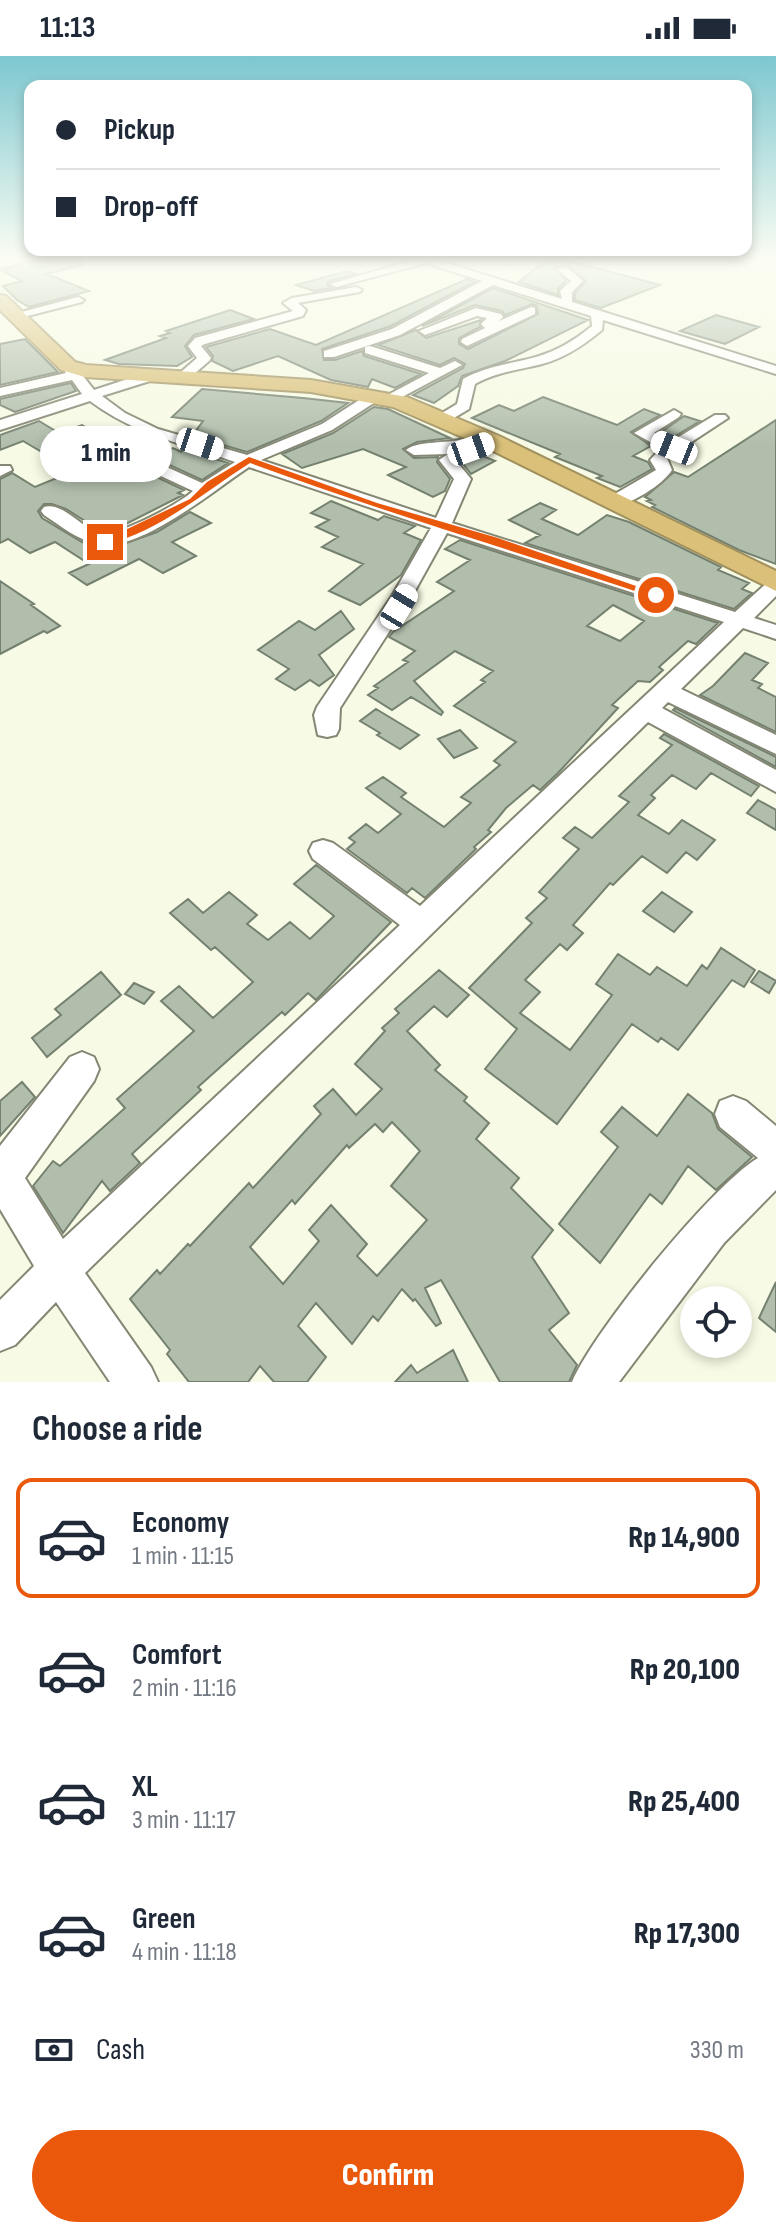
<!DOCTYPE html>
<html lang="en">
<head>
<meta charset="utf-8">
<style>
	body { margin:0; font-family:"Sofia Sans Condensed",sans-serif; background:#f2f2f3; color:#1f2937; height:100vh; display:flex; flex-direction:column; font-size:30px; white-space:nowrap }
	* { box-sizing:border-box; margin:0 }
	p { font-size:26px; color:#747a83 }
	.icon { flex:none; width:44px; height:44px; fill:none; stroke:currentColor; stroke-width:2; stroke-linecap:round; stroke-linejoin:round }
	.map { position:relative; height:1326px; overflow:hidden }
	.panel { display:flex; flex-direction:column; background:#fff; flex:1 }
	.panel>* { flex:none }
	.banner { position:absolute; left:24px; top:24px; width:728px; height:176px; border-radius:16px; box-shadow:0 4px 12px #0003; display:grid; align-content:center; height:176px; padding:0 32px; background:#fff }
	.tools { position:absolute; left:680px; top:1230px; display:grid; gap:16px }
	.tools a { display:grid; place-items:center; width:72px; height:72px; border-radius:50%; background:#fff; box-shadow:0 4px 12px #0003; font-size:40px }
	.end { position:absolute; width:36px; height:36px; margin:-18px; border:10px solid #ea580c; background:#fff; box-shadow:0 0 0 4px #fff }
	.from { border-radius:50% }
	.bubble { position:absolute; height:56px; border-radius:28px; background:#fff; box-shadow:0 4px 12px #0003; font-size:26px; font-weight:800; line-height:56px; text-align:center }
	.car { position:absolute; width:24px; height:48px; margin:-24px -12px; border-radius:10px; box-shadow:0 0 6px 2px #0007; background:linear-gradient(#fff 24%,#345 0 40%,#fff 0 76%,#345 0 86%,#fff 0) }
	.banner b { display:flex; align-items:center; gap:28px; height:76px; font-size:30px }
	.banner b+b { border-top:2px solid #e0e1e3 }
	.banner i { width:20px; height:20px; background:#1f2937 }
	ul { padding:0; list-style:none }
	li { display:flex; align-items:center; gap:24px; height:120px; margin:0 16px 12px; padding:0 16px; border:4px solid transparent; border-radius:16px }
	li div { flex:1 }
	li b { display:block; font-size:30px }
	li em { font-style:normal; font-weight:800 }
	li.on { border-color:#ea580c }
	li>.icon { width:72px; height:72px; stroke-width:1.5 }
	h2 { padding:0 32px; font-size:36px; line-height:96px }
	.pay { display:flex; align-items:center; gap:20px; height:88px; padding:0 32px; font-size:30px }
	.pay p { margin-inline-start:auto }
	.primary-button { display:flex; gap:16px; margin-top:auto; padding:16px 32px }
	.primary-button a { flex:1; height:92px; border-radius:48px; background:#ea580c; color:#fff; font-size:32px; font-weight:800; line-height:92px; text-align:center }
	.status { display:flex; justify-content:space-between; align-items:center; height:56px; padding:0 40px; background:#fff; direction:ltr }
	.status svg { height:22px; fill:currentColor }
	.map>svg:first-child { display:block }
	.building { fill:#b1beac; stroke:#758170; stroke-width:2; fill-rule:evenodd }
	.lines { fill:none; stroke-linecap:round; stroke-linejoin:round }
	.minor-casing { stroke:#848773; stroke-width:4 }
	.highway-casing { stroke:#a0905e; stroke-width:4 }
	.minor { fill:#fff; fill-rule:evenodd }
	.highway { fill:#dac078; fill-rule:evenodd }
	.route { fill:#ea580c }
</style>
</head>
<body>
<div class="status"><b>11:13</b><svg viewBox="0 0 49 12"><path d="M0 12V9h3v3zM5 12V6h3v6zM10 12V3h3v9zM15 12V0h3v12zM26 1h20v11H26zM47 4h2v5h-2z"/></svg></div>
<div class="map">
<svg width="776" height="1326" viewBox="0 0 776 1326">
	<rect width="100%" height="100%" fill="#f7fae4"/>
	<path class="building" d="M31,204H81L82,209L47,218L89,235L29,251L17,244L3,230L22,225L2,215Z
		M546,204L570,205L660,229L601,252L575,244V237L586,225L568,209L555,211L566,225L558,233V239L519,226Z
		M347,215L356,218L329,225L327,229L332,232L314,235L296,229Z
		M467,223L474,226L391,270L322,293L324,304H335L362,295L364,300L421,318L395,332L372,323L368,331L331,324L278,300L233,315L212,305L213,300L206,291L270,273L316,289Z
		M493,232L588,264L505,305L462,320L458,330L434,347L413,339L463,312L465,308L454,302L440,309L378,289L416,274L426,282L481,264L480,271L459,282V288L468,293L538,258L537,250L532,248L505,259L502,255L475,249L422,270Z
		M230,254L254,263L194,279L185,290L192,301L177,310L119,308L105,304L166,282L160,280L170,277L166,275Z
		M716,259L759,271L725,288L680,275Z
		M25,283L58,316L0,329V288Z
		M71,327L76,335L15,356L0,349V343Z
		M202,333L303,342L348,347L321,365L247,396L192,380L203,365L172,361Z
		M543,341L617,369L644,353L660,359L631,376L651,390L633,400L648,406L652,413L620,431L597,422L602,420L555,401L560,398L472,362L499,349L514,355Z
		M374,351L388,353L450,382L417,386L403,393L414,402L438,401L437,406L450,423L445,435L433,441L388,419L406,411L363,393L302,412L282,398L333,377Z
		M684,360L700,365L672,382L660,377Z
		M776,364V508L739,494L652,451L655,449L647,445L651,444L645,441L674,416L688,421Z
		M39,365L59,377L82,369L146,403L173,392L181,396L183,392L228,407L202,424L161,405L146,406V416L184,434L178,437L183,439L118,472L99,474L66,453L52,448H44L38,455L42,462L82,486L97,491H115L157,476L190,456L211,467L172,486L196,500L163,517L139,503L87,529L69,517L89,508L55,486L30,497L8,483L0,487V423L12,417L35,431L74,415L23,385L0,394V379Z
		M480,399L495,405L471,418L462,407Z
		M331,445L378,464L384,460L415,470L404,477L421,484L401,519L360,549L329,535L363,508L322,491L338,481L316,471L329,464L311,457Z
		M540,447L556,454L542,463L578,479L607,459L629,466L721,511L718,514L749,527L742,533L752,537L734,553L525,487L540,479L509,464Z
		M460,484L718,567L696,588L688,585L659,611L663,614L650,626L638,625L612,649L618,652L558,717L540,734L533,729L506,752L488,774L491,776L474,791L476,793L425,842L412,832L407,837L347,793L355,786L349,782L366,768L378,777L401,758L366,732L383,721L406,737L401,741L444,771L471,747L461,741L500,709L494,705L516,686L454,650L485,626L481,624L493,615L455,595L414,625L443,656L441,659L411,641L392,654L368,639L378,632L374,630L408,606L403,604L415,595L389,581L393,576L454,535L437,526L470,504L445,493ZM613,549L644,565L620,585L587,570Z
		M0,525L34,548L31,549L60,570L47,577L44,575L0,598Z
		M341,555L354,573L319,599L334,619L319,630L310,624L295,634L276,623L289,613L258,594L299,565L315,574Z
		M745,597L768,607L752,624L762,628L758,632L776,641V676L700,639L713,630Z
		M675,652L776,701V711L673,654Z
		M376,653L391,662L419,679L400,693L390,687L377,679L380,677L360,665Z
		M460,674L477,692L454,702L438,683Z
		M664,678L759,730L751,740L711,717L696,733L672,719L651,739L655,742L638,759L669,778L682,764L715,784L697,804L686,796L667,817L642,800L613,829L610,827L573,869L583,877L567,894L560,888L525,924L540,936L520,957L570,994L612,939L596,928L618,898L650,919L657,911L687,930L702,909L707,913L721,892L755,914L744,931L732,924L678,994L661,982L658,986L632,968L557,1068L485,1013L517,973L469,932L532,867L526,862L547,842L539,836L579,793L563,782L575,771L592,782L629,746L619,740L672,689L660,682Z
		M758,744L776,754V774L747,757Z
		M316,809L391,866L316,944L308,937L285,959L282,956L198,1031L201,1034L132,1098L140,1107L110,1135L102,1125L63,1177L33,1130L53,1105L60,1110L125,1052L117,1043L194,975L161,945L179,930L213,962L253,926L215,891L211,894L170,857L188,843L203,857L229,836L257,859L247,868L268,884L290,866L310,883L334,860L294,828Z
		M662,836L692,856L674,876L643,855Z
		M439,914L469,939L447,961L434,950L407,975L440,1009L435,1014L467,1041L464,1045L489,1067L476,1083L519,1122L511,1132L553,1174L532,1201L569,1257L549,1274L577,1309L569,1326H500L441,1224L425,1232L441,1267L436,1270L415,1243L413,1245L402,1233L378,1265L373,1260L352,1288L316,1247L298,1270L326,1301L307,1326H274L260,1310L248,1326H189L167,1298L170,1294L130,1243L157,1214L160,1218L188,1188L190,1190L249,1127L253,1132L321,1058L314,1050L333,1033L356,1059L382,1033L355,1008L385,975L382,972L399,957L395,953ZM392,1066L420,1095L391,1130L427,1164L377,1220L357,1200L367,1188L331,1149L309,1174L319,1185L283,1228L250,1191L292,1144L295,1148L347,1089L349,1092L375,1068L383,1076Z
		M759,915L776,925L769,937L751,926Z
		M101,916L121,939L47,1001L32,982L61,959L55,953Z
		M134,927L154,936L144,948L125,938Z
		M22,1026L35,1041L0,1080V1045Z
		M688,1038L712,1057L718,1073L752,1101L716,1134L688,1110L662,1148L650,1138L600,1207L559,1168L618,1091L601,1076L622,1051L657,1080Z
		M776,1226V1276L759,1262Z
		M453,1294L468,1326H395L411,1309L417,1317Z"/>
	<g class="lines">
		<defs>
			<path id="minor" d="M8,204H28L0,212V206Z
				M414,204H437L562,243L560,235L571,225L557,213L566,211L583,225L572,236V246L776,310V318L603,264L602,274C584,289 565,302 542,308C519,314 496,316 475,328L469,353L447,366H437V360L457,348L463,323C486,310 511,308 536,301C557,295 575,284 592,270L591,260L493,229L400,279L334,301H324V295L392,273L482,225L426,207L336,231L330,228Z
				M356,231L362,234L360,236L298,247L306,254L303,260L205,288L201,290L211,302L209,305L186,325L174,322L197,302L188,290L195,282L293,255L283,247L292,242Z
				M78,241L84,244L82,246L16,263L10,259Z
				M531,251L535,252V258L467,290L461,286L462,283L485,272L481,268L487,262L477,260L425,279L419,275L476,252L501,258L503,261L499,265Z
				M370,290L440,312L455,305L462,309L389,348L382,344L384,341L429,317L365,297V291Z
				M68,306L73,307L94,334L143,318H153V324L102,340L125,357L158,373L247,399L322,368L370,337H380V343L332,374L261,404L436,462L454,423L439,404L448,398L414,399L406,394C419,384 446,388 463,383L471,388L491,380L499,385L497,388L457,406L471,423L452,467L735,556L769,525L776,523V540L754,562L776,569V583L743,572L681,633L776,679V698L668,646L662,652L776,714V736L648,666L85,1217L151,1311L158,1326H110L56,1246L15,1289L0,1295V1244L34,1210L0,1153V1090L70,1001L82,996L94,1001L99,1013L94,1025L25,1122L63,1183L400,869L313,803L309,795L313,787L323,784L333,787L420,850L724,566L447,477L412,540L340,652L339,673L336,679L327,681L318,679L314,659L317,651L392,540L431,472L249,411C215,433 140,497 98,488C77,484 61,470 44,459L41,455L44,451C63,446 81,471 98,477C116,482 179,448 193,435L148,414L146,411L148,408H160L202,427L235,406C181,386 137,380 90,345L0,374V364L82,338L72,324L0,340V332L66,317L61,310Z
				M674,354L681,358L679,361L654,377L672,385L715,359H725L728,362L667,402L672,414C663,429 625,453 608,450L605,446L608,442L656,414L650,404L661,392L634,377Z
				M0,410H10L12,414L0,420Z
				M733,1040L746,1045L776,1070V1134L724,1187L619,1326H572C593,1276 712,1129 758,1102L720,1071L715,1058L720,1045Z"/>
			<path id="highway" d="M0,239L6,240L75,306L86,309L311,324L407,341L499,380L776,515V535L483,390L393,351L311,336L85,321L61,314L0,254Z"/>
		</defs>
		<use href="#minor" class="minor-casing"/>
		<use href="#highway" class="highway-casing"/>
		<use href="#minor" class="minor"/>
		<use href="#highway" class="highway"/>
	</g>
	<linearGradient id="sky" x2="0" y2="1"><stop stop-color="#7dc7d0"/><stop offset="0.52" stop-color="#fbfdf3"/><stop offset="1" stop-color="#fbfdf3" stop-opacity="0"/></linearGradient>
	<rect width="776" height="390" fill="url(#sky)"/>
	<path class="route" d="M249,401L377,447L498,482L662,539L653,541C518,496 383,456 250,407C203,437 160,475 105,489L100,486L190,443L207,426Z"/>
</svg>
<div class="tools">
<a><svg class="icon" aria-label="locate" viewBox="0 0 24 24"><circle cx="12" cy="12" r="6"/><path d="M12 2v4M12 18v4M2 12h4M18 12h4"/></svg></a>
</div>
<i class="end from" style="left:656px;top:539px"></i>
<i class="end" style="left:105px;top:486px"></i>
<div class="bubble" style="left:40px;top:370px;width:132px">1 min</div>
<i class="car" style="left:200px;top:388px;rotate:108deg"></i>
<i class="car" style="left:674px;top:392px;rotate:292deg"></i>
<i class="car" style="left:471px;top:393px;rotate:70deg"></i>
<i class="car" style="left:399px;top:551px;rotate:31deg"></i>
<div class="banner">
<b><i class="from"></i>Pickup</b>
<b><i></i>Drop-off</b>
</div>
</div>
<section class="panel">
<h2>Choose a ride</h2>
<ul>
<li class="on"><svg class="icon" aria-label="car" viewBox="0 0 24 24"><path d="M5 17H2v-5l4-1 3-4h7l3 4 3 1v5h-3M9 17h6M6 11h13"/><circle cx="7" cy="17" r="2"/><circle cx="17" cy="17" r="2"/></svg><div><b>Economy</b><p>1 min · 11:15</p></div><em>Rp 14,900</em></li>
<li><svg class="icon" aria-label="car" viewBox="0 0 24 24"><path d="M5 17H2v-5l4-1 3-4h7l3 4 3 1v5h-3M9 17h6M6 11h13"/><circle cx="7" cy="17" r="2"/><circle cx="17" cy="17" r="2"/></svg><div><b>Comfort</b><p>2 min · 11:16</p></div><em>Rp 20,100</em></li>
<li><svg class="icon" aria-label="car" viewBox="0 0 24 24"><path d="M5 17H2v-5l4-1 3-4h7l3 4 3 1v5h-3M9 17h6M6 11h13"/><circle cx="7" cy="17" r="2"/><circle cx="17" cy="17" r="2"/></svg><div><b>XL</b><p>3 min · 11:17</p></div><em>Rp 25,400</em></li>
<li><svg class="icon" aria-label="car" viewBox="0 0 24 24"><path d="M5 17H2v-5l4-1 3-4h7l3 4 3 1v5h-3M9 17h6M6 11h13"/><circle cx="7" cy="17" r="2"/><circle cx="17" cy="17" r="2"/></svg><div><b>Green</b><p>4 min · 11:18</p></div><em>Rp 17,300</em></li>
</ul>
<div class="pay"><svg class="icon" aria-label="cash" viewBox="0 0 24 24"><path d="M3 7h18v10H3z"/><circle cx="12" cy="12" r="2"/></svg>Cash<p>330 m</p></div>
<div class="primary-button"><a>Confirm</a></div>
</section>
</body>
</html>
